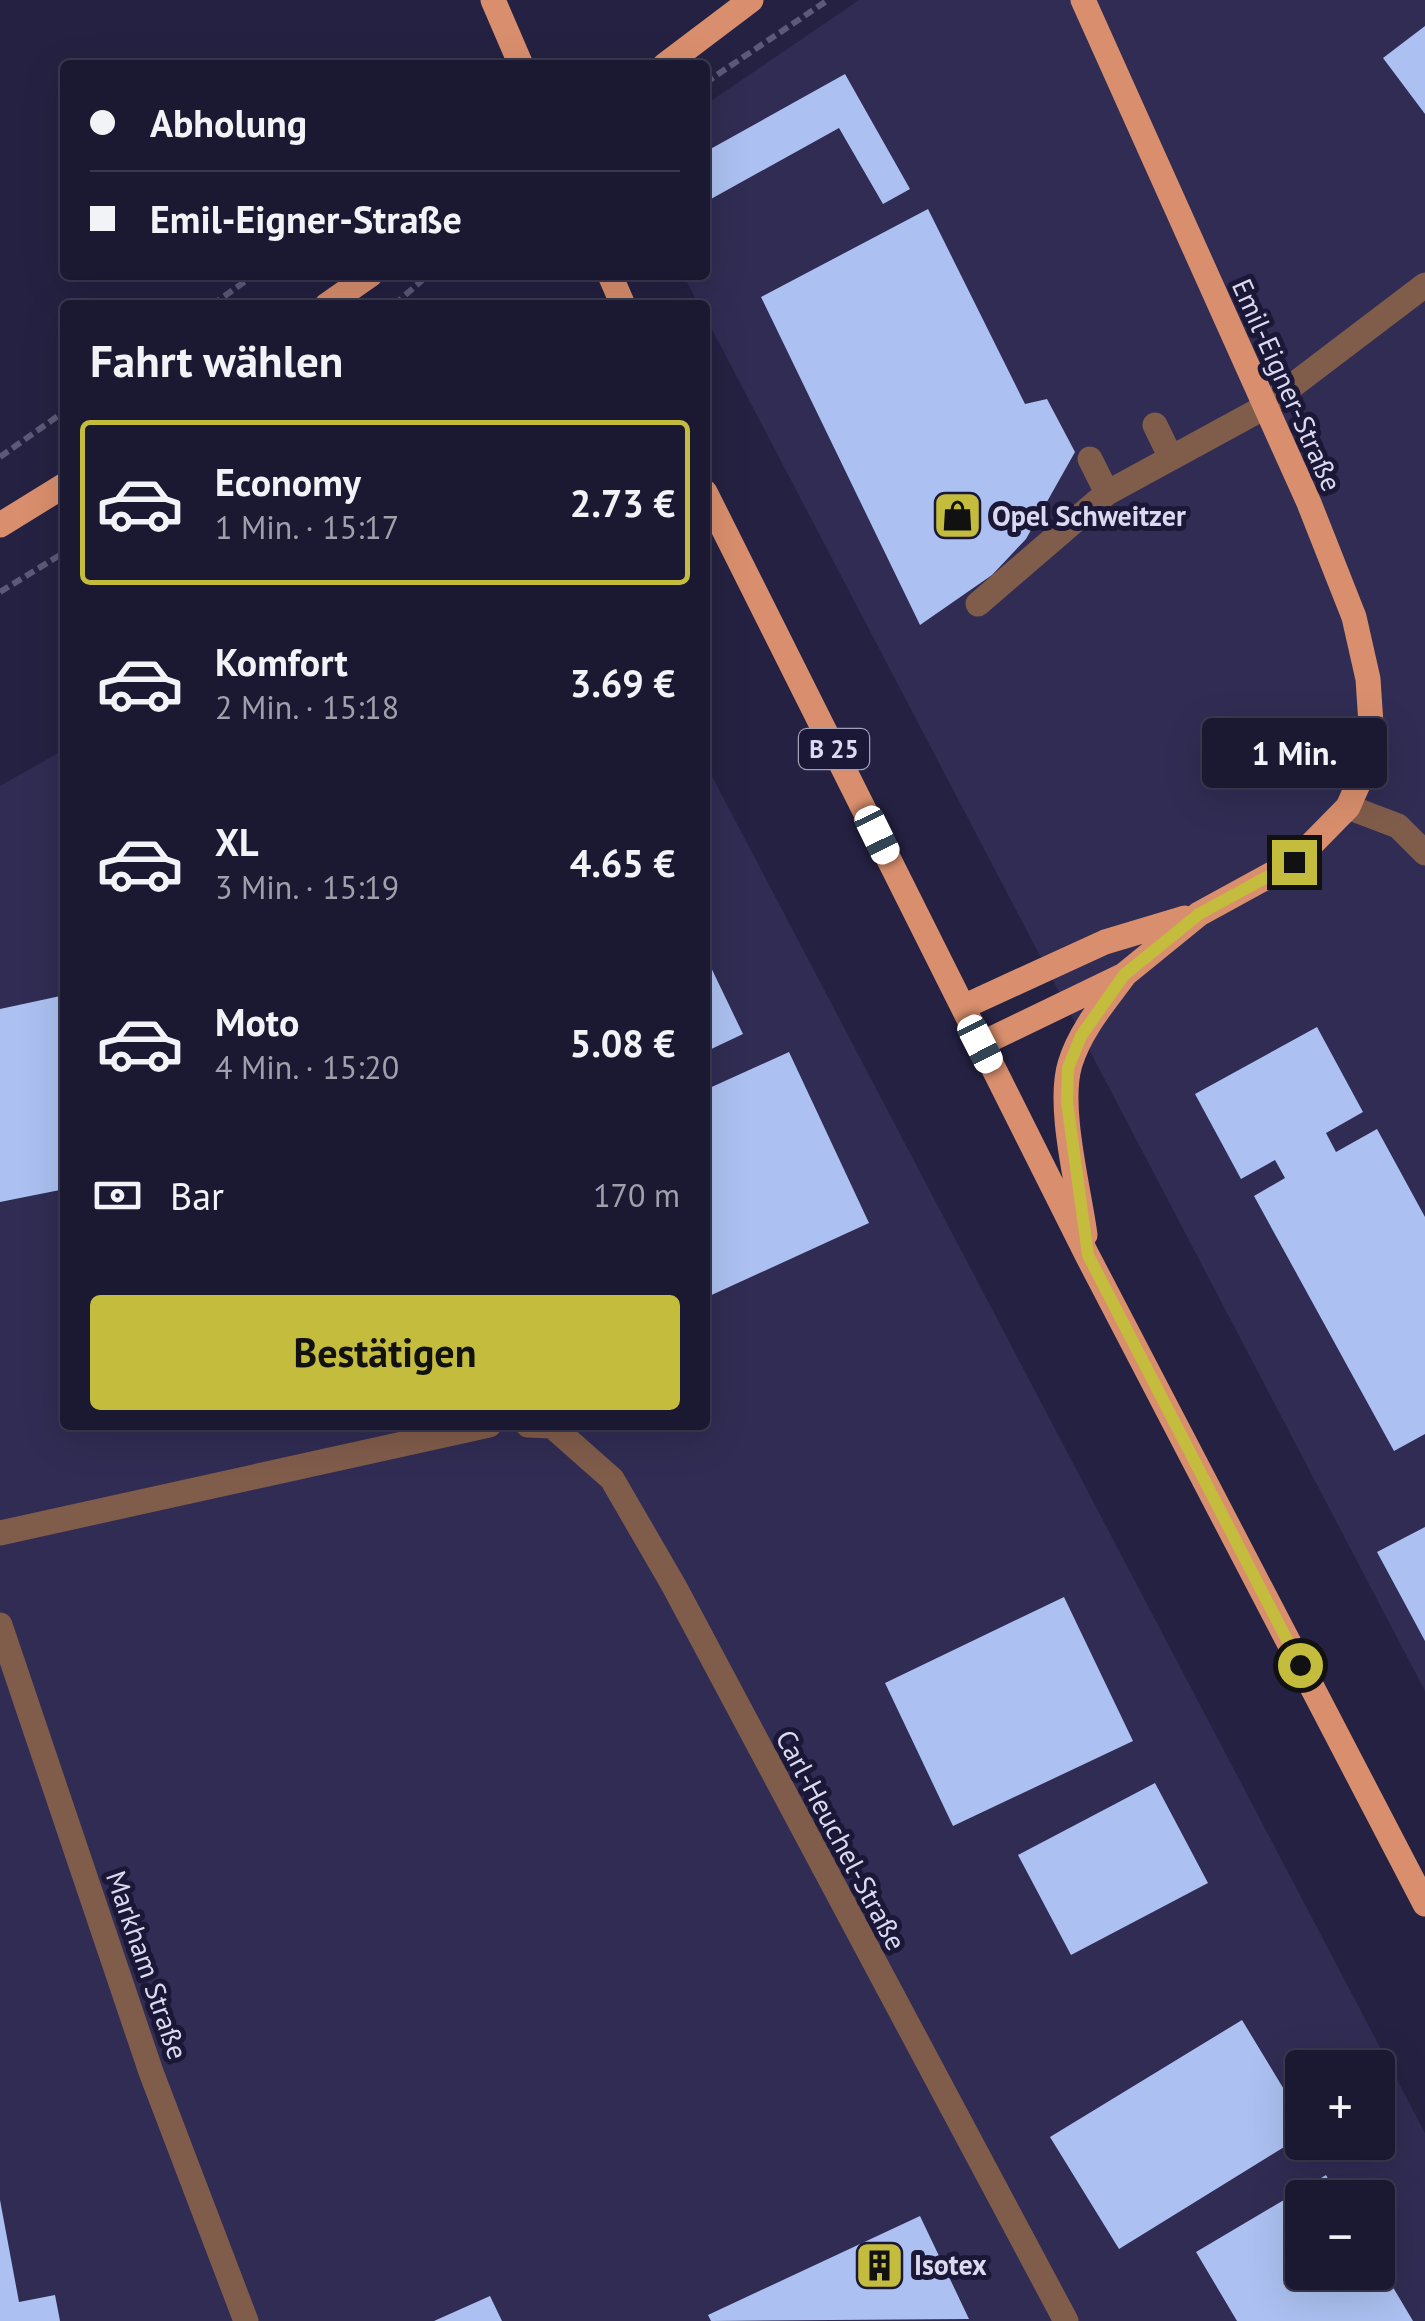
<!DOCTYPE html>
<html lang="de">
<head>
<meta charset="utf-8">
<style>
	body { margin:0; font-family:"PT Sans",sans-serif; background:#28263e; color:#f1f3f6; height:100vh; display:flex; flex-direction:column; font-size:38px; white-space:nowrap }
	* { box-sizing:border-box; margin:0 }
	p { font-size:32px; color:#a0a0ac }
	.icon { flex:none; width:55px; height:55px; fill:none; stroke:currentColor; stroke-width:2; stroke-linecap:round; stroke-linejoin:round }
	.map { position:relative; flex:1; overflow:hidden }
	.drawer { position:absolute; left:60px; top:300px; width:650px; height:1130px; display:flex; flex-direction:column; background:#1b1932; border-radius:10px; box-shadow:0 10px 40px #0002,0 0 0 2px #39384d }
	.drawer>* { flex:none }
	.hud { position:absolute; left:60px; top:60px; width:650px; height:220px; border-radius:10px; box-shadow:0 10px 40px #0002,0 0 0 2px #39384d; display:grid; align-content:center; height:220px; padding:0 30px; background:#1b1932 }
	.tools { position:absolute; left:1285px; top:2050px; display:grid; gap:20px }
	.tools a { display:grid; place-items:center; width:110px; height:110px; border-radius:10px; background:#1b1932; box-shadow:0 10px 40px #0002,0 0 0 2px #39384d; font-size:50px }
	.end { position:absolute; width:45px; height:45px; margin:-22px; border:12px solid #c4bc3d; background:#111; box-shadow:0 0 0 5px #111 }
	.from { border-radius:50% }
	.bubble { position:absolute; height:70px; border-radius:10px; background:#1b1932; box-shadow:0 10px 40px #0002,0 0 0 2px #39384d; font-size:32px; font-weight:800; line-height:70px; text-align:center }
	.car { position:absolute; width:30px; height:60px; margin:-30px -15px; border-radius:12px; box-shadow:0 0 8px 2px #0007; background:linear-gradient(#fff 24%,#345 0 40%,#fff 0 76%,#345 0 86%,#fff 0) }
	.hud b { display:flex; align-items:center; gap:35px; height:95px; font-size:38px }
	.hud b+b { border-top:2px solid #39384d }
	.hud i { width:25px; height:25px; background:#f1f3f6 }
	ul { padding:0; list-style:none }
	li { display:flex; align-items:center; gap:30px; height:165px; margin:0 20px 15px; padding:0 10px; border:5px solid transparent; border-radius:10px }
	li div { flex:1 }
	li b { display:block; font-size:38px }
	li em { font-style:normal; font-weight:800 }
	li.selected { border-color:#c4bc3d }
	li>.icon { width:90px; height:90px; stroke-width:1.5 }
	h2 { padding:0 30px; font-size:45px; line-height:120px }
	.pay { display:flex; align-items:center; gap:25px; height:110px; padding:0 30px; font-size:38px }
	.pay p { margin-inline-start:auto }
	.primary-button { display:flex; gap:20px; margin-top:auto; padding:20px 30px }
	.primary-button a { flex:1; height:115px; border-radius:10px; background:#c4bc3d; color:#111; font-size:40px; font-weight:800; line-height:115px; text-align:center }
	.map>svg:first-child { display:block }
	.built { fill:#302c53; fill-rule:evenodd }
	.building { fill:#acc1f1 }
	.lines { fill:none; stroke-linecap:round; stroke-linejoin:round }
	.path { stroke:#5c5a78; stroke-width:6; stroke-dasharray:10 5; stroke-linecap:butt }
	.minor { stroke:#805c4b; stroke-width:25 }
	.major { stroke:#d98f6d; stroke-width:25 }
	.route { stroke:#c4bc3d; stroke-width:12 }
	.labels { text-anchor:middle; stroke-width:10; stroke-linejoin:round; paint-order:stroke }
	.shield { fill:#1b1737; stroke:#a09fb8; stroke-width:2.5 }
	.shield-label { font-size:25px; font-weight:bold; fill:#d9d9ef }
	.street-label { font-size:28px; fill:#d9d9ef; stroke:#1b1737 }
	.poi-label { font-size:28px; font-weight:bold; fill:#d9d9ef; stroke:#1b1737; text-anchor:start }
</style>
</head>
<body>
<div class="map">
<svg width="1425" height="2321" viewBox="0 0 1425 2321">
	<rect width="100%" height="100%" fill="#242142"/>
	<path class="built" d="M859,0H1425V1691L705,316V305H699L683,275H705V105Z
		M65,749V1425H705V763L1425,2133V2321H0V786ZM1302,2068H1378V2142H1302ZM1302,2198H1378V2272H1302Z"/>
	<path class="building" d="M1425,26V114L1383,58Z
		M845,74L910,189L883,204L839,128L711,199L705,188V152Z
		M928,209L1025,404L1047,399L1075,452L1026,539L992,575L920,625L761,297Z
		M705,955L743,1034L705,1052Z
		M65,995V1189L0,1202V1009Z
		M1317,1027L1363,1112L1326,1133L1336,1152L1377,1129L1425,1217V1434L1394,1451L1254,1196L1285,1178L1275,1160L1241,1179L1195,1094Z
		M789,1052L869,1223L705,1298V1090Z
		M1425,1527V1641L1377,1552Z
		M1064,1597L1133,1741L953,1826L885,1683Z
		M1155,1783L1208,1883L1071,1955L1018,1855Z
		M1242,2020L1302,2119V2136L1119,2249L1050,2137Z
		M1326,2175L1339,2198H1302V2272H1378V2262L1413,2321H1237L1196,2252Z
		M0,2200L19,2302L55,2295L60,2321H0Z
		M920,2216L969,2319L711,2321L708,2315Z
		M490,2296L502,2321H434Z"/>
	<g class="lines">
		<path class="path" d="M705,83L828,0
			M212,305L254,275
			M394,305L428,275
			M0,457L65,411
			M0,592L65,552"/>
		<path class="minor" d="M1155,425L1170,456
			M1090,459L1107,493
			M978,604L1107,493L1263,408L1425,285
			M1348,807L1398,826L1425,853
			M528,1425L552,1426L612,1479L674,1586L1066,2321
			M0,1533L489,1425
			M0,1625L151,2072L246,2321"/>
		<path class="major" d="M493,0L521,65
			M665,65L751,0
			M610,275L623,305
			M327,305L370,275
			M705,492L1087,1255L1425,1904
			M0,525L65,485
			M963,1007L1105,942L1185,918
			M981,1044L1124,975L1199,914L1294,862L1348,807L1363,773L1371,724L1368,679L1354,617L1309,503L1083,0
			M1085,1235C1079,1189 1057,1107 1070,1064C1080,1031 1103,1004 1123,977"/>
	</g>
	<g class="lines">
		<path class="route" d="M1294,862L1199,914L1124,975L1081,1036L1068,1068L1067,1102L1088,1255L1300,1665"/>
	</g>
	<defs>
		<symbol id="shop-square" viewBox="-11 -11 22 22"><rect x="-9" y="-9" width="18" height="18" rx="4" fill="#c4bc3d" stroke="#1b1737"/><path d="M-5-2.5h2.3a2.7 3.5 0 0 1 5.4 0H5L5.5 6h-11ZM-1.5-2.5h3a1.5 2.3 0 0 0-3 0Z" fill="#111"/></symbol>
		<symbol id="building-square" viewBox="-11 -11 22 22"><rect x="-9" y="-9" width="18" height="18" rx="4" fill="#c4bc3d" stroke="#1b1737"/><path d="M-4-6H4V6H1V3H-1V6H-4ZM-2.5-4.3h1.7v1.8h-1.7ZM.8-4.3h1.7v1.8H.8ZM-2.5-1h1.7V.8h-1.7ZM.8-1h1.7V.8H.8Z" fill="#111"/></symbol>
	</defs>
	<g fill-rule="evenodd">
		<use href="#shop-square" x="930" y="488" width="55" height="55"/>
		<use href="#building-square" x="852" y="2238" width="55" height="55"/>
	</g>
	<g class="labels">
		<rect class="shield" x="799" y="729" width="70" height="40" rx="8"/>
		<g class="shield-label">
			<text x="834" y="758">B 25</text>
		</g>
		<g class="street-label">
			<text transform="translate(1287 385) rotate(66)" y="10">Emil-Eigner-Straße</text>
			<text transform="translate(841 1840) rotate(62)" y="10">Carl-Heuchel-Straße</text>
			<text transform="translate(147 1965) rotate(71)" y="10">Markham Straße</text>
		</g>
		<g class="poi-label">
			<text x="992" y="526">Opel Schweitzer</text>
			<text x="914" y="2275">Isotex</text>
		</g>
	</g>
</svg>
<div class="tools">
<a>+</a>
<a>−</a>
</div>
<i class="end from" style="left:1300px;top:1665px"></i>
<i class="end" style="left:1294px;top:862px"></i>
<div class="bubble" style="left:1202px;top:718px;width:185px">1 Min.</div>
<i class="car" style="left:877px;top:835px;rotate:154deg"></i>
<i class="car" style="left:980px;top:1044px;rotate:153deg"></i>
<div class="hud">
<b><i class="from"></i>Abholung</b>
<b><i></i>Emil-Eigner-Straße</b>
</div>
<section class="drawer">
<h2>Fahrt wählen</h2>
<ul>
<li class="selected"><svg class="icon" aria-label="car" viewBox="0 0 24 24"><path d="M5 17H2v-5l4-1 3-4h7l3 4 3 1v5h-3M9 17h6M6 11h13"/><circle cx="7" cy="17" r="2"/><circle cx="17" cy="17" r="2"/></svg><div><b>Economy</b><p>1 Min. · 15:17</p></div><em>2.73 €</em></li>
<li><svg class="icon" aria-label="car" viewBox="0 0 24 24"><path d="M5 17H2v-5l4-1 3-4h7l3 4 3 1v5h-3M9 17h6M6 11h13"/><circle cx="7" cy="17" r="2"/><circle cx="17" cy="17" r="2"/></svg><div><b>Komfort</b><p>2 Min. · 15:18</p></div><em>3.69 €</em></li>
<li><svg class="icon" aria-label="car" viewBox="0 0 24 24"><path d="M5 17H2v-5l4-1 3-4h7l3 4 3 1v5h-3M9 17h6M6 11h13"/><circle cx="7" cy="17" r="2"/><circle cx="17" cy="17" r="2"/></svg><div><b>XL</b><p>3 Min. · 15:19</p></div><em>4.65 €</em></li>
<li><svg class="icon" aria-label="car" viewBox="0 0 24 24"><path d="M5 17H2v-5l4-1 3-4h7l3 4 3 1v5h-3M9 17h6M6 11h13"/><circle cx="7" cy="17" r="2"/><circle cx="17" cy="17" r="2"/></svg><div><b>Moto</b><p>4 Min. · 15:20</p></div><em>5.08 €</em></li>
</ul>
<div class="pay"><svg class="icon" aria-label="cash" viewBox="0 0 24 24"><path d="M3 7h18v10H3z"/><circle cx="12" cy="12" r="2"/></svg>Bar<p>170 m</p></div>
<div class="primary-button"><a>Bestätigen</a></div>
</section>
</div>
</body>
</html>
